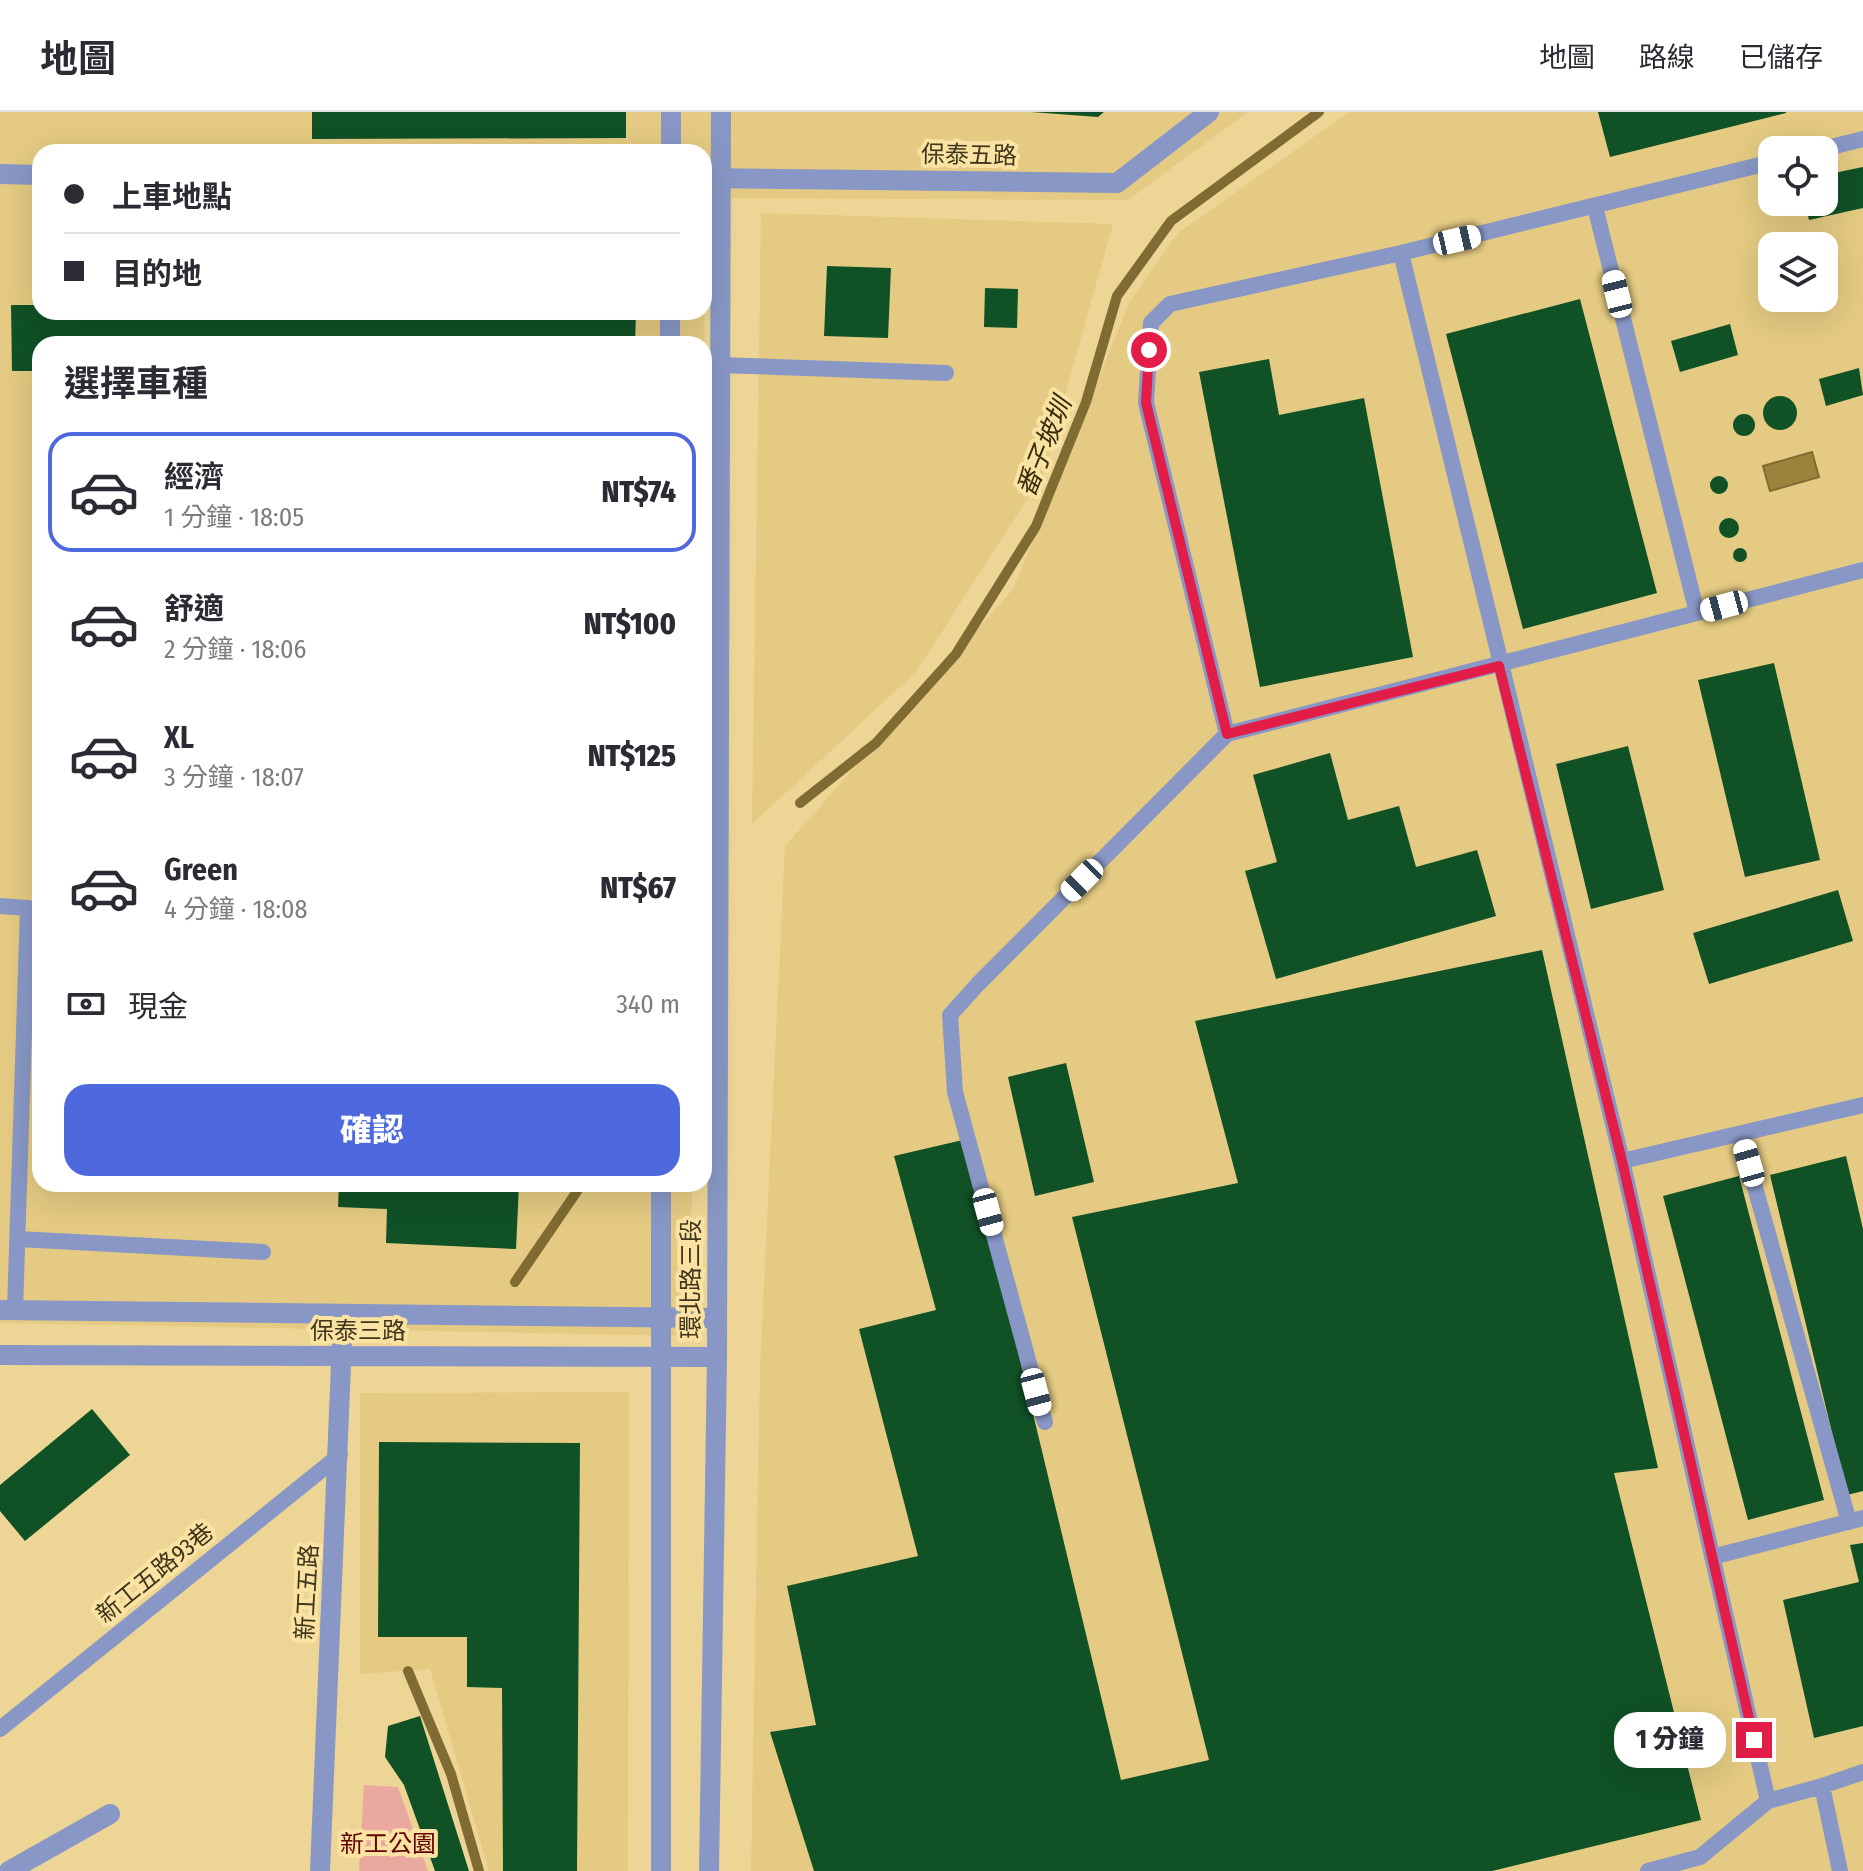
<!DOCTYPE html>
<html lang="zh-TW">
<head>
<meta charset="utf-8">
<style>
	body { margin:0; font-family:"Fira Sans Condensed","Noto Sans TC",sans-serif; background:#f2f2f3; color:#2b2b33; height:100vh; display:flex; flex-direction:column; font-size:30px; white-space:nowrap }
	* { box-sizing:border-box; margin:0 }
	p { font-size:26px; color:#7c7c81 }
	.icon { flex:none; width:44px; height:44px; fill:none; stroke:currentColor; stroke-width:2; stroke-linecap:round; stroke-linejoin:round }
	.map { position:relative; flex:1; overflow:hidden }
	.side { position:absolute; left:32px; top:224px; width:680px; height:856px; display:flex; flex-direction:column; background:#fff; border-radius:24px; box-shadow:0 8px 32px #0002 }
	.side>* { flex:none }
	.hud { position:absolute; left:32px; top:32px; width:680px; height:176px; border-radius:24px; box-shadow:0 8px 32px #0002; display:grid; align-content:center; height:176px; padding:0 32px; background:#fff }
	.fabs { position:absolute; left:1758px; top:24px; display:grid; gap:16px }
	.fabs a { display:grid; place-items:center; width:80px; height:80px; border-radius:16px; background:#fff; box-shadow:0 8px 32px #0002; font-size:40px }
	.end { position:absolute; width:36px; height:36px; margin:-18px; border:10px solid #e11d48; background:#fff; box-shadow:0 0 0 4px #fff }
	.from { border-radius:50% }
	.bubble { position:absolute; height:56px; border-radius:24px; background:#fff; box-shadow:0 8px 32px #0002; font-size:26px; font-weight:800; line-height:56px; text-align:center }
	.car { position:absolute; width:24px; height:48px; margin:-24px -12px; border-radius:10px; box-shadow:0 0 6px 2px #0007; background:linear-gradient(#fff 24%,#345 0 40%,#fff 0 76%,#345 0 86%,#fff 0) }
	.hud b { display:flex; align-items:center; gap:28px; height:76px; font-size:30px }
	.hud b+b { border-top:2px solid #e1e1e2 }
	.hud i { width:20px; height:20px; background:#2b2b33 }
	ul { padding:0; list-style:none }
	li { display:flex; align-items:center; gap:24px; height:120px; margin:0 16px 12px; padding:0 16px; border:4px solid transparent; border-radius:24px }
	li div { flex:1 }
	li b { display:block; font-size:30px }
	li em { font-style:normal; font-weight:800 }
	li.on { border-color:#4e68dd }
	li>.icon { width:72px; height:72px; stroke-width:1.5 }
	h2 { padding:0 32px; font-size:36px; line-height:96px }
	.pay { display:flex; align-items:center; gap:20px; height:88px; padding:0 32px; font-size:30px }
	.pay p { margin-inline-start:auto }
	.primary-button { display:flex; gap:16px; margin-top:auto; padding:16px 32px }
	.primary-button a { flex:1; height:92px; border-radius:24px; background:#4e68dd; color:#fff; font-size:32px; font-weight:800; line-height:92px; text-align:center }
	header { display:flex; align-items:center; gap:48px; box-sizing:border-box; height:112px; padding:0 40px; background:#fff; border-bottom:2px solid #e1e1e2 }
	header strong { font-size:38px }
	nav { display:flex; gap:44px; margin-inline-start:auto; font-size:28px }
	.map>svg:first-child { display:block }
	.built { fill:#e4ca82; fill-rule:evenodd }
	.green { fill:#eaa99e }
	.water { fill:#9c833c; stroke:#806c32; stroke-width:2 }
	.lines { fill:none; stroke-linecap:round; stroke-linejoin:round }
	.stream { stroke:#806c32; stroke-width:10 }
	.building { fill:#105126 }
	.service { stroke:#8897c5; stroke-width:16 }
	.minor { stroke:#8897c5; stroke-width:20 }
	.tertiary { stroke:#8897c5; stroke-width:20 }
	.route { stroke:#e11d48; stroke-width:10 }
	.labels { text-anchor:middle; stroke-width:8; stroke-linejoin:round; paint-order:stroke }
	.street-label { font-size:24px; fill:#40361c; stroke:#fae2a2 }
	.park-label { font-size:24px; fill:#600200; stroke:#fae2a2 }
	.water-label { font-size:26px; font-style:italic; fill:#362b0b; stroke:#fae2a2 }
</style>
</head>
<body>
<header>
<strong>地圖</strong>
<nav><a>地圖</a><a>路線</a><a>已儲存</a></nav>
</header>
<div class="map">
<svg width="1863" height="1759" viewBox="0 0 1863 1759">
	<rect width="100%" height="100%" fill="#edd595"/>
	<path class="built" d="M0,0H1248L1128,88L706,86L704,232H40V1072H692L689,1224L0,1211ZM40,40H704V200H40Z
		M1349,0H1863V1759H751L760,1256L785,734L1014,476L1129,191L1177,122ZM1772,38H1824V90H1772ZM1772,134H1824V186H1772Z
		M761,101L1113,112L1042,364L916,560L752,712Z
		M629,1280L628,1759H489L430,1557L360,1562V1281Z"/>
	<path class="green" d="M364,1673L398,1675L428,1759H359Z"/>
	<path class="water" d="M1812,340L1819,365L1770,379L1763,354Z"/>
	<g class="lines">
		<path class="stream" d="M800,691L876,631L956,542L1036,414L1086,290L1117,184L1171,109L1319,0
			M515,1170L582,1072
			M408,1559L451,1662L479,1759"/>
	</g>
	<path class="building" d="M312,0H626V26L312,27Z
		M1031,0H1104L1098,5Z
		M1598,0H1786V1L1610,45Z
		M1863,55V96L1809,108L1805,90H1824V63Z
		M827,154L891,156L888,226L824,224Z
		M985,176L1018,177L1017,216L984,215Z
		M1580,187L1657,481L1523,517L1446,222Z
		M11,193H40V200H636L635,232H40V259H12Z
		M1730,212L1738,243L1680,260L1671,229Z
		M1269,247L1279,303L1364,286L1413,545L1260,575L1199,260Z
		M1859,256L1863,283L1826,294L1819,267Z
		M1763 301a17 17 0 1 1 34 0a17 17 0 1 1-34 0Z
		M1733 313a11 11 0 1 1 22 0a11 11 0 1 1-22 0Z
		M1710 373a9 9 0 1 1 18 0a9 9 0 1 1-18 0Z
		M1719 416a10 10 0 1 1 20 0a10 10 0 1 1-20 0Z
		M1733 443a7 7 0 1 1 14 0a7 7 0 1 1-14 0Z
		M1774,551L1820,748L1745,765L1698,568Z
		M1628,634L1664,778L1591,797L1556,652Z
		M1330,641L1348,708L1399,694L1416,755L1477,738L1496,804L1276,867L1245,759L1277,750L1253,663Z
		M1838,778L1853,829L1709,872L1693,821Z
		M1542,838L1658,1356L1614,1361L1701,1708L1492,1759H814L770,1620L816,1613L787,1474L918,1444L859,1217L936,1198L894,1044L967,1027L1121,1668L1209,1648L1072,1105L1238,1071L1195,909Z
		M1066,951L1094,1070L1035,1084L1008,965Z
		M1846,1044L1863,1117V1379L1847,1383L1770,1063Z
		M1739,1064L1824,1388L1748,1408L1663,1084Z
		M45,1072H260V1080L45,1076Z
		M339,1072H519L516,1137L386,1131L387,1097L338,1095Z
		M92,1297L130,1343L25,1429L0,1399V1373Z
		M379,1330L580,1331L577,1759H503L502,1576L467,1575V1525H378Z
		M1863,1431V1614L1814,1626L1783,1488L1859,1470L1850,1433Z
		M420,1604L469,1759H435L404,1673L385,1645L388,1614Z"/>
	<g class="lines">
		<path class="service" d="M1819,38L1863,27
			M1595,95L1697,501
			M1401,141L1622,1049L1768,1689L1822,1674
			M720,253L946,261
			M1227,622L1146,291L1151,211L1170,192L1401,141L1772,50
			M0,794L28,796L15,1198
			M1740,1022L1849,1410
			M1622,1049L1863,993
			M18,1127L263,1140
			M1045,1310L955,980L950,903L978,872L1227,622L1863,458
			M1712,1445L1863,1406
			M0,1617L340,1343
			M1648,1759L1700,1745L1768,1689
			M1840,1759L1822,1674L1863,1660"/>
		<path class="minor" d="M0,62L40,63
			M704,66L1117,71L1209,0
			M0,1198L716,1206
			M0,1243L717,1245
			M9,1759L110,1702
			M320,1759L343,1204"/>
		<path class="tertiary" d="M671,40V0
			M670,232V200
			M661,1759V1072
			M709,1759L717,1245L721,0"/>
	</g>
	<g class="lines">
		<path class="route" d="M1149,238L1146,291L1227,622L1499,554L1622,1049L1754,1628"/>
	</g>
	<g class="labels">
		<g class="street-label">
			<text transform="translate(969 43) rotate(1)" y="8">保泰五路</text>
			<text transform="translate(691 1167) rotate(-90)" y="8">環北路三段</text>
			<text x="358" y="1227">保泰三路</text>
			<text transform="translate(155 1461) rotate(-39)" y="8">新工五路93巷</text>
			<text transform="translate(307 1480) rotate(-87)" y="8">新工五路</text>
		</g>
		<g class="park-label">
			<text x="388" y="1740">新工公園</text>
		</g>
		<g class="water-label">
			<text transform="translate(1044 335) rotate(-68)" y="9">番子坡圳</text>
		</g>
	</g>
</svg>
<div class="fabs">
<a><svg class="icon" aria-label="locate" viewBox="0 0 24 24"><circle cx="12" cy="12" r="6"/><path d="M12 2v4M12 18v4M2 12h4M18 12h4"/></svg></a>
<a><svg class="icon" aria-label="layers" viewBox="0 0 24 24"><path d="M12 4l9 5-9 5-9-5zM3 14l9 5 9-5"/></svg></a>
</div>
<i class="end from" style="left:1149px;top:238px"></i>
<i class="end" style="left:1754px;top:1628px"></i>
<div class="bubble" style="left:1614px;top:1600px;width:112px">1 分鐘</div>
<i class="car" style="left:1457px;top:128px;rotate:77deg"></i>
<i class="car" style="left:1617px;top:182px;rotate:346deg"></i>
<i class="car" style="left:1724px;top:494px;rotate:255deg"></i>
<i class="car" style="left:1082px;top:768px;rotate:225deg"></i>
<i class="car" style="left:1749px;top:1051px;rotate:344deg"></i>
<i class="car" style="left:988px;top:1100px;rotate:165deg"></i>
<i class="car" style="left:1036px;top:1280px;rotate:165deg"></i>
<div class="hud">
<b><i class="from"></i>上車地點</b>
<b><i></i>目的地</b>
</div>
<section class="side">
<h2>選擇車種</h2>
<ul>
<li class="on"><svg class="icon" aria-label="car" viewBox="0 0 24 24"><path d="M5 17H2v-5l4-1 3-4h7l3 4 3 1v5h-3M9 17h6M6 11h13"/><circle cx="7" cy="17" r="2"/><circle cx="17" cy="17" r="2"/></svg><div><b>經濟</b><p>1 分鐘 · 18:05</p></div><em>NT$74</em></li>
<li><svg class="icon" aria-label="car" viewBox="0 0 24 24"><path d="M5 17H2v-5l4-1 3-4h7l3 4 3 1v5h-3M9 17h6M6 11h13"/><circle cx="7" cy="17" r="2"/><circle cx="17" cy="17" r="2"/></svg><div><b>舒適</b><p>2 分鐘 · 18:06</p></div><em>NT$100</em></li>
<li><svg class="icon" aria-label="car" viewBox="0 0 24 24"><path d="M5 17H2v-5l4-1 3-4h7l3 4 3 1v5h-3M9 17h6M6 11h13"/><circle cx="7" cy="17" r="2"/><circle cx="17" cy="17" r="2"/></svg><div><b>XL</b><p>3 分鐘 · 18:07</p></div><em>NT$125</em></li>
<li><svg class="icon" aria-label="car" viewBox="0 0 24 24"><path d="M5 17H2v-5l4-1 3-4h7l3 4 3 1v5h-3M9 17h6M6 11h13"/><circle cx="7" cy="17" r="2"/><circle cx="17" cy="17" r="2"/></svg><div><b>Green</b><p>4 分鐘 · 18:08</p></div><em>NT$67</em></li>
</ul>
<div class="pay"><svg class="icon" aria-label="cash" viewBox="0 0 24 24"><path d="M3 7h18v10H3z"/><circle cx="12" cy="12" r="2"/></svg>現金<p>340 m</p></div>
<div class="primary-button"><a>確認</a></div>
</section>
</div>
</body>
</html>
